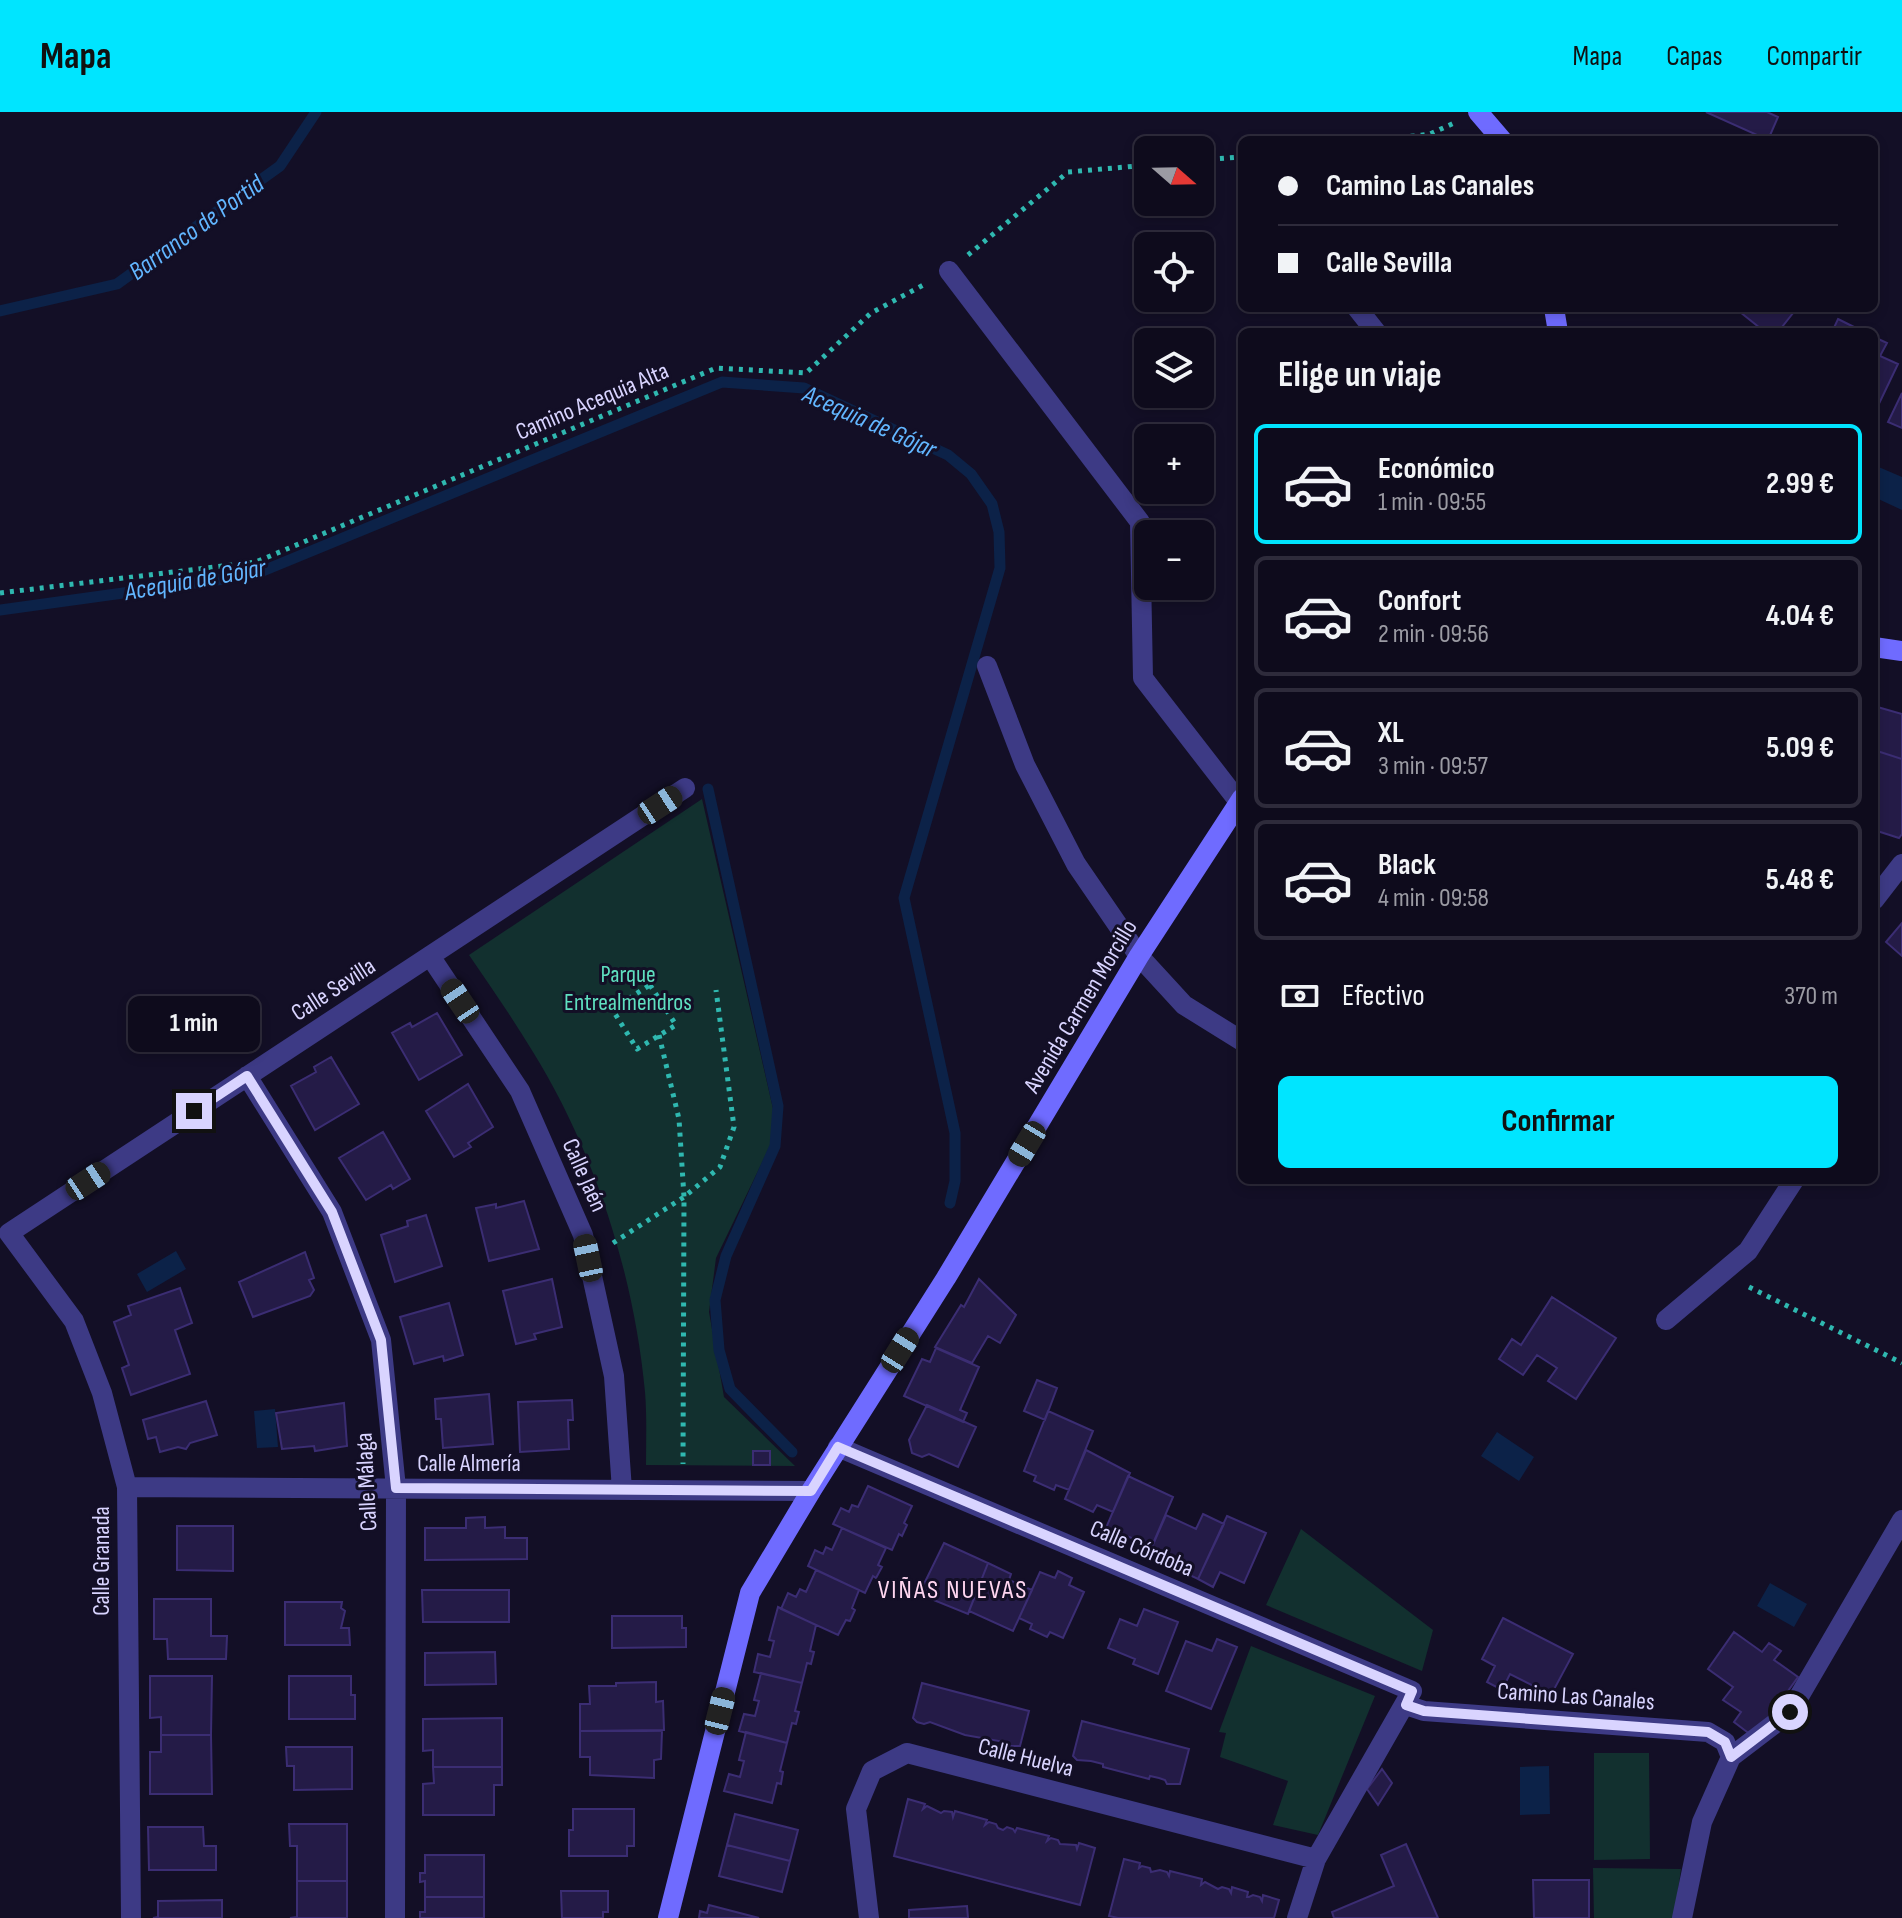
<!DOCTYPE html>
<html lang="es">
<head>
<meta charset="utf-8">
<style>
	body { margin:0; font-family:"Sofia Sans Condensed",sans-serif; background:#1c1929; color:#f1f3f6; height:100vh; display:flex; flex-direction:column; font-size:30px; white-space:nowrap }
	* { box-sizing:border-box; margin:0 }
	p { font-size:26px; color:#9b9ba3 }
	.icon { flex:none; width:44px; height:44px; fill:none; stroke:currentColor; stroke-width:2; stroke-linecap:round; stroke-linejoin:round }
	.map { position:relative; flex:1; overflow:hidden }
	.drawer { position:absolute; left:1238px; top:216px; width:640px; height:856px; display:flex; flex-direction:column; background:#0e0b1c; border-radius:12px; box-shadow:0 4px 12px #0003,0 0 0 2px #2e2b3b }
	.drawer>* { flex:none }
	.top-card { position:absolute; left:1238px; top:24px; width:640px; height:176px; border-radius:12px; box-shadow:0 4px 12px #0003,0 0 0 2px #2e2b3b; display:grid; align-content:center; height:176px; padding:0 40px; background:#0e0b1c }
	.needle { width:52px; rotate:110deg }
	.controls { position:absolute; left:1134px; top:24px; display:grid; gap:16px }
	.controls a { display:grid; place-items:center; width:80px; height:80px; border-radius:12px; background:#0e0b1c; box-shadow:0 4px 12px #0003,0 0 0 2px #2e2b3b; font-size:40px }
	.end { position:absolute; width:36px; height:36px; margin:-18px; border:10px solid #d9d4ff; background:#111; box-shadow:0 0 0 4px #111 }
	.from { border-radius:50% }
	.bubble { position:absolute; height:56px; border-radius:12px; background:#0e0b1c; box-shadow:0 4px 12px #0003,0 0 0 2px #2e2b3b; font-size:26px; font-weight:700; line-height:56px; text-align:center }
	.car { position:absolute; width:24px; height:48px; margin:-24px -12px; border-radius:10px; box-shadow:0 0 6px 2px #0007; background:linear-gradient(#222 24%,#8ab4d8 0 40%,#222 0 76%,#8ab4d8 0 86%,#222 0) }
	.top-card b { display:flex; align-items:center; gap:28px; height:76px; font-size:30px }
	.top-card b+b { border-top:2px solid #2e2b3b }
	.top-card i { width:20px; height:20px; background:#f1f3f6 }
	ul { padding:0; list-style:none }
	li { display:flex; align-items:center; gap:24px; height:120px; margin:0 16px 12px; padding:0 24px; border:4px solid #2e2b3b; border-radius:12px }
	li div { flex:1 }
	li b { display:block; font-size:30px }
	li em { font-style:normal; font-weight:700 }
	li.active { border-color:#00e5ff }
	li>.icon { width:72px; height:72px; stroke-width:1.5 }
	h2 { padding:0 40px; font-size:36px; line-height:96px }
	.pay { display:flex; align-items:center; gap:20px; height:88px; padding:0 40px; font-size:30px }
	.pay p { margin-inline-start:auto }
	.primary-button { display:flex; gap:16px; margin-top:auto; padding:16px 40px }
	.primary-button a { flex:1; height:92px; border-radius:12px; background:#00e5ff; color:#111; font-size:32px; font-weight:700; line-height:92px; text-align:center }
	header { display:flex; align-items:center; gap:48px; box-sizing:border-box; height:112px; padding:0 40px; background:#00e5ff; color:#111 }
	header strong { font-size:38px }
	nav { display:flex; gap:44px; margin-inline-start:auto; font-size:28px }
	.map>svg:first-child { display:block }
	.green { fill:#12302f }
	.water { fill:#0c2248 }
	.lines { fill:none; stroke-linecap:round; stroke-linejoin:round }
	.stream { stroke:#0c2248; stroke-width:11 }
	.building { fill:#241b47; stroke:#3b2d73; stroke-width:2 }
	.path { stroke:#2fb8b0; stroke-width:5; stroke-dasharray:4 6; stroke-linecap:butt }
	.street { stroke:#3d3a85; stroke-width:20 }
	.secondary { stroke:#6f6bff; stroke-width:20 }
	.route { stroke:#d9d4ff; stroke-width:10 }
	.labels { text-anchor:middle; stroke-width:6; stroke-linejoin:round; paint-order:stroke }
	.street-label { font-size:24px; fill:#d9d4ff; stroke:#130f26 }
	.park-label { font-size:24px; fill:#5fe0c0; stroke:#130f26 }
	.water-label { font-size:26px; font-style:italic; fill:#62b6ff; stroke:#130f26 }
	.neighbourhood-label { font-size:26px; letter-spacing:2px; fill:#ffd6f0; stroke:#130f26 }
</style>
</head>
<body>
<header>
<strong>Mapa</strong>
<nav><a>Mapa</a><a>Capas</a><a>Compartir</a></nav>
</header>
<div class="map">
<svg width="1902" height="1806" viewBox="0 0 1902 1806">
	<rect width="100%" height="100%" fill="#130f26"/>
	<path class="green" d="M702,687L774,1001L770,1034L716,1146L709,1200L724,1285L795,1354L646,1353C646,1329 647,1304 645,1280C634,1163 595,1040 533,940C513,907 491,875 469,843Z
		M1301,1417L1433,1518L1422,1559L1266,1493Z
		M1251,1534L1375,1584L1318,1723L1273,1713L1288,1669L1220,1645L1226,1621L1219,1620Z
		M1594,1641H1649L1650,1747L1594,1748Z
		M1593,1756L1681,1757L1674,1806H1594Z"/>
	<path class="water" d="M1874,353L1902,365V398L1874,385Z
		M176,1139L186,1157L147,1180L137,1162Z
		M275,1297L278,1335L257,1336L254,1299Z
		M1497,1320L1534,1345L1519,1369L1481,1344Z
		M1770,1471L1807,1492L1794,1515L1757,1494Z
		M1549,1654L1550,1702L1520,1703V1655Z"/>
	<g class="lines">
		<path class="stream" d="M0,199L117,172L280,54L316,0
			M0,498L253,463L722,270L804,276L948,343L971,362L992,392L999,420L1000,456L904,786L955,1021V1069L950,1091
			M708,677L778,994L775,1034L726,1144L715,1188L719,1238L730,1277L792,1340"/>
	</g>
	<path class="building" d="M1706,0H1767L1778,5L1768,28Z
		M1735,196H1797L1778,220H1765Z
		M1838,207L1864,220H1832Z
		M1874,225L1887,231L1880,244L1898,252L1875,300Z
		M1902,281V316L1888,310Z
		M1874,594L1902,602V647L1874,638Z
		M1874,638L1902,647V722L1899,726L1874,718Z
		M1902,811V844L1886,830Z
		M437,901L462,943L419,968L392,921L410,911L412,915Z
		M331,945L359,992L315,1018L291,974L316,960L314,955Z
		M468,972L493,1015L468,1031L471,1035L454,1045L426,999Z
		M383,1020L410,1067L393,1077L391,1073L366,1088L339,1046Z
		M524,1089L539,1137L489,1149L476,1096L496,1092V1096Z
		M426,1103L442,1154L395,1170L381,1123L408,1114L407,1109Z
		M305,1140L314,1166L309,1168L314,1178L310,1184L253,1205L239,1170Z
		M552,1167L562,1215L534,1222L536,1227L516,1232L503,1179Z
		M979,1167L1016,1203L1000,1231L988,1224L972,1251L935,1235L961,1193L964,1195Z
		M180,1176L192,1211L175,1218L190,1262L131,1283L122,1256L129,1253L114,1210L131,1203L128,1194Z
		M1552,1185L1616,1226L1576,1287L1548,1269L1557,1256L1537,1243L1523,1263L1499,1247L1512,1227L1521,1233Z
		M449,1191L463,1243L444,1249L443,1244L414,1252L400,1205Z
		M936,1236L979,1255L960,1298L967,1301L963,1310L904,1284L922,1247L930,1250Z
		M1037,1268L1057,1276L1045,1308L1024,1299Z
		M489,1282L493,1332L443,1336L441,1307H436L435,1287Z
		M572,1288L573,1308H568L569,1337L520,1340L518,1290Z
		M206,1289L217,1323L190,1331L186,1337L178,1335L160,1340L156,1325L148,1327L143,1308Z
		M344,1291L347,1334L315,1339L314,1334L282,1337L276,1301Z
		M927,1293L976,1315L958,1355L929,1342L922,1345L912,1341L909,1328Z
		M1048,1299L1093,1319L1069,1378L1056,1373L1054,1378L1034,1369L1036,1364L1024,1359Z
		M1086,1338L1130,1361L1113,1400L1097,1393L1093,1400L1065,1387Z
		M753,1339H770V1353H753Z
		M1128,1364L1173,1385L1152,1434L1106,1416Z
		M868,1374L912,1394L904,1411L907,1413L902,1424L899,1422L892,1438L833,1412L841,1396L849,1400L852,1393L858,1395Z
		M1203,1402L1224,1412L1198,1467L1148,1444L1166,1403L1196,1417Z
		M1227,1404L1266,1421L1244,1471L1220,1460L1213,1475L1198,1467Z
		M485,1405V1416L505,1415V1426H527V1447L425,1448V1416H466V1406Z
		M177,1414H233V1459L177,1458Z
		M842,1416L886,1436L878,1453L882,1455L876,1466L873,1464L865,1481L808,1454L815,1438L823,1442L826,1435L832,1438Z
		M944,1431L988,1451L968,1502L931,1487L923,1474Z
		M988,1451L1011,1462L1009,1468L1032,1478L1013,1519L969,1499Z
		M816,1458L859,1478L852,1496L855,1498L850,1509L846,1508L838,1523L781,1497L788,1481L796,1485L800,1477L806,1480Z
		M1058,1459L1072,1466L1069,1473L1084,1480L1063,1526L1050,1520L1047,1525L1030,1517L1032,1512L1019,1506L1040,1460L1055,1466Z
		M422,1478H509V1510H423Z
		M154,1487H211V1524H227L226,1547H168L167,1527H154Z
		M285,1490H342L341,1496L345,1499L341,1516H349L350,1533H285Z
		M778,1495L816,1513L810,1539L814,1540L811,1552L807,1551L802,1571L754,1560L758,1542L770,1545L774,1529L769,1528Z
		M1144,1497L1178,1510L1158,1562L1133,1552L1135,1547L1108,1536L1120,1507L1137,1514Z
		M612,1504H682V1516H686V1535L612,1536Z
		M1503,1506L1573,1542L1551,1583L1510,1562L1502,1578L1487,1570L1495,1554L1482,1547Z
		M1734,1520L1762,1540L1769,1531L1781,1539L1774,1548L1798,1565L1768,1607L1751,1623L1734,1610L1741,1600L1723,1588L1733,1575L1708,1557Z
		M1217,1527L1237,1535L1211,1597L1166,1579L1186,1529L1212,1539Z
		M495,1540L496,1572L425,1573V1541Z
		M761,1561L802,1571L795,1599L799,1600L796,1612L792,1611L787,1631L739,1619L744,1602L755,1604L759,1589L754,1588Z
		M150,1564H212L211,1623H161V1605L150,1606Z
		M289,1564H351V1583H355V1607H289Z
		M656,1570V1590L663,1589L664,1618L580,1619V1592H590L589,1574H616V1571Z
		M922,1571L1029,1599L1020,1634H1006L1005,1630L965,1623L930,1610L924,1612L917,1610L913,1606Z
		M502,1606V1655H433V1638L423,1639V1607Z
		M1082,1609L1189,1637L1180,1672H1167L1165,1668L1159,1666L1150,1664L1149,1667L1103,1655V1652L1091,1649L1077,1648L1073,1644Z
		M580,1619H662L661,1647L654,1648V1666L590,1663V1645H580Z
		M746,1620L787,1631L780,1659L783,1660L781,1672L777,1671L772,1691L724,1679L729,1662L740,1665L744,1649L739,1648Z
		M161,1623H211L212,1682H150V1640H161Z
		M286,1635H352V1677L294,1678V1654H287Z
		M433,1655H502V1673H494V1703H423V1672L434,1671Z
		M1382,1657L1392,1671L1378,1693L1367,1677Z
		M908,1687L925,1692L923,1697L927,1694L941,1701L944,1699L952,1700L953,1705L955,1699L987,1708L985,1713L989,1710L996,1712L998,1716L1003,1718L1007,1715L1013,1717L1015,1720L1017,1716L1049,1724L1047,1729L1051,1726L1058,1728L1060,1732L1076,1733L1077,1737L1079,1731L1095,1736L1080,1793L894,1744Z
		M573,1697H634V1734H627V1744H569V1718H573Z
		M735,1702L798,1718L790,1749L727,1733Z
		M289,1712H347V1769H297V1734H290Z
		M148,1715H203L204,1734H216V1758H149Z
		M1406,1732L1438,1806H1334L1332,1800L1394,1774L1381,1743Z
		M727,1733L790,1749L782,1780L719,1764Z
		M425,1743H484V1785H425V1769L420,1770V1761H425Z
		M1124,1747L1140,1751L1139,1756L1142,1754L1150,1756L1151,1760L1160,1758L1167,1760L1169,1764L1170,1759L1202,1767L1201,1773L1205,1770L1218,1777L1222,1775L1229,1777L1231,1781L1232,1775L1248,1780L1247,1785H1249L1253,1783L1260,1785L1262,1789L1263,1783L1279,1788L1274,1806H1118L1109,1804Z
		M1533,1768H1589V1806H1534Z
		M297,1769H347V1806H290L297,1805Z
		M561,1779H608V1800H603V1806H562Z
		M425,1785H484V1806H420V1800H425Z
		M222,1788V1806H153L158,1805V1789Z
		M709,1793L759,1806H699L700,1799L707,1801Z
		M967,1794L968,1806H909V1798Z"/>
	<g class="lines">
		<path class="path" d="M1381,28L1430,22L1454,11
			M1200,48L1242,45
			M968,143L1068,60L1148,53
			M0,481L256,450L716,256L806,261L871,201L927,171
			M650,873L676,913L637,937L612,897Z
			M659,923L679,1007L684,1085L683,1352
			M613,1131L684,1085L720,1055L734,1015L716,878
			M1749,1175L1902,1251"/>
		<path class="street" d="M949,159L1140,410L1143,566L1239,690
			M1357,196L1376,220
			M987,554L1025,653L1076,752L1139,844L1184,893L1242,929
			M1874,788L1902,752
			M430,844L520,979L583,1123L614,1264L622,1378
			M247,964L332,1100L381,1228L396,1376L395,1806
			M1666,1208L1748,1139L1794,1068
			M838,1335L1412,1579L1316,1747L1297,1806
			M127,1375L811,1379
			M1406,1593L1424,1599L1708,1620L1725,1630L1731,1645
			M131,1806L127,1375L102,1281L74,1209L9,1121L685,676
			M869,1806L856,1697L872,1659L907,1641L1316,1747
			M1682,1806L1702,1710L1731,1645L1790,1600L1902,1408"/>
		<path class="secondary" d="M1478,0L1502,28
			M1554,196L1558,220
			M1874,535L1902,539
			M668,1806L750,1481L811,1379L946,1166L1139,844L1242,686"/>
	</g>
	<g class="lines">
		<path class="route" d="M194,999L247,964L332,1100L381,1228L396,1376L811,1379L838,1335L1412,1579L1406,1593L1424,1599L1708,1620L1725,1630L1731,1645L1790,1600"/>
	</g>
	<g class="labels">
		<g class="street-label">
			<text transform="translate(592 289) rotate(-23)" y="8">Camino Acequia Alta</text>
			<text transform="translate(333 877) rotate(-33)" y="8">Calle Sevilla</text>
			<text transform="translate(1080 894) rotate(-59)" y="8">Avenida Carmen Morcillo</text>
			<text transform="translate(585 1063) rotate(66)" y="8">Calle Jaén</text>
			<text x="469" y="1359">Calle Almería</text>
			<text transform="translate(366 1370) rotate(-93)" y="8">Calle Málaga</text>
			<text transform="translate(1142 1436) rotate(23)" y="8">Calle Córdoba</text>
			<text transform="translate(101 1449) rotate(-90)" y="8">Calle Granada</text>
			<text transform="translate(1576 1584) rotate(4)" y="8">Camino Las Canales</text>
			<text transform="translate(1026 1645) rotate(14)" y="8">Calle Huelva</text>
		</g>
		<g class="park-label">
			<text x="628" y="870">Parque<tspan x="628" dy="28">Entrealmendros</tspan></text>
		</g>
		<g class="water-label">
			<text transform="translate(196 115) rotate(-36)" y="9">Barranco de Portid</text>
			<text transform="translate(870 309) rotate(24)" y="9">Acequia de Gójar</text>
			<text transform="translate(195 467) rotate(-10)" y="9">Acequia de Gójar</text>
		</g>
		<g class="neighbourhood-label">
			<text x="953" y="1486">VIÑAS NUEVAS</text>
		</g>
	</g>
</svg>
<div class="controls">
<a><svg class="needle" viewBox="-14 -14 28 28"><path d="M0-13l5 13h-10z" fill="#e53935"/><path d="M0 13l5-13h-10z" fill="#9b9ba3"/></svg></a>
<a><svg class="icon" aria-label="locate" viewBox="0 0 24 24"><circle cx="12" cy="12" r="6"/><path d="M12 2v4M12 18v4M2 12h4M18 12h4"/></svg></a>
<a><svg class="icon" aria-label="layers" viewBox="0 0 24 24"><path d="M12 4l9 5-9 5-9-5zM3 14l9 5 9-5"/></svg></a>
<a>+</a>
<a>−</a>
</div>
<i class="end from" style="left:1790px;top:1600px"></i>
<i class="end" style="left:194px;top:999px"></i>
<div class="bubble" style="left:128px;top:884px;width:132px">1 min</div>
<i class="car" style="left:660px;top:693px;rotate:57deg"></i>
<i class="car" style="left:460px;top:889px;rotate:326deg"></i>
<i class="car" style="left:1027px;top:1032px;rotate:211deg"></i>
<i class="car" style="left:88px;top:1069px;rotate:57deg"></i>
<i class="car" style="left:588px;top:1146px;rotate:348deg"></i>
<i class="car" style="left:900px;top:1238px;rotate:32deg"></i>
<i class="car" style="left:720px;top:1599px;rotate:14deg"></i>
<div class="top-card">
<b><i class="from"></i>Camino Las Canales</b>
<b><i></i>Calle Sevilla</b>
</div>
<section class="drawer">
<h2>Elige un viaje</h2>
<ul>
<li class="active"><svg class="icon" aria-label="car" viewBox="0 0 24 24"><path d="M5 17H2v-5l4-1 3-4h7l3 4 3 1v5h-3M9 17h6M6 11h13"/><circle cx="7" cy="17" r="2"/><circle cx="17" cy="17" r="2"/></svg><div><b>Económico</b><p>1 min · 09:55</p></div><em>2.99 €</em></li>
<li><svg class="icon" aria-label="car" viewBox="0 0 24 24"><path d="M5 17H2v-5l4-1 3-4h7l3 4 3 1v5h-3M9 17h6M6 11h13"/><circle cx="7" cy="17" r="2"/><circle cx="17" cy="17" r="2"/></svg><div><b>Confort</b><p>2 min · 09:56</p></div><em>4.04 €</em></li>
<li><svg class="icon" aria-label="car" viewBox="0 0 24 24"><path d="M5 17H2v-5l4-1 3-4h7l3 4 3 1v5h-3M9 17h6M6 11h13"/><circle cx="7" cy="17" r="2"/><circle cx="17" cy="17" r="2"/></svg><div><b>XL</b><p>3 min · 09:57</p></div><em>5.09 €</em></li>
<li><svg class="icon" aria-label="car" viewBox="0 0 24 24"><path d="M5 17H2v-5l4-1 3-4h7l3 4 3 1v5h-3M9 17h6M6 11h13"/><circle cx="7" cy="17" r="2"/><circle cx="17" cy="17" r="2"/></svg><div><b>Black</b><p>4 min · 09:58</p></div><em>5.48 €</em></li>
</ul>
<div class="pay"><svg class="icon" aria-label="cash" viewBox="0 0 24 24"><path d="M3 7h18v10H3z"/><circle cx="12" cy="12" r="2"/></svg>Efectivo<p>370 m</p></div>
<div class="primary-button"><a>Confirmar</a></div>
</section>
</div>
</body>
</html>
